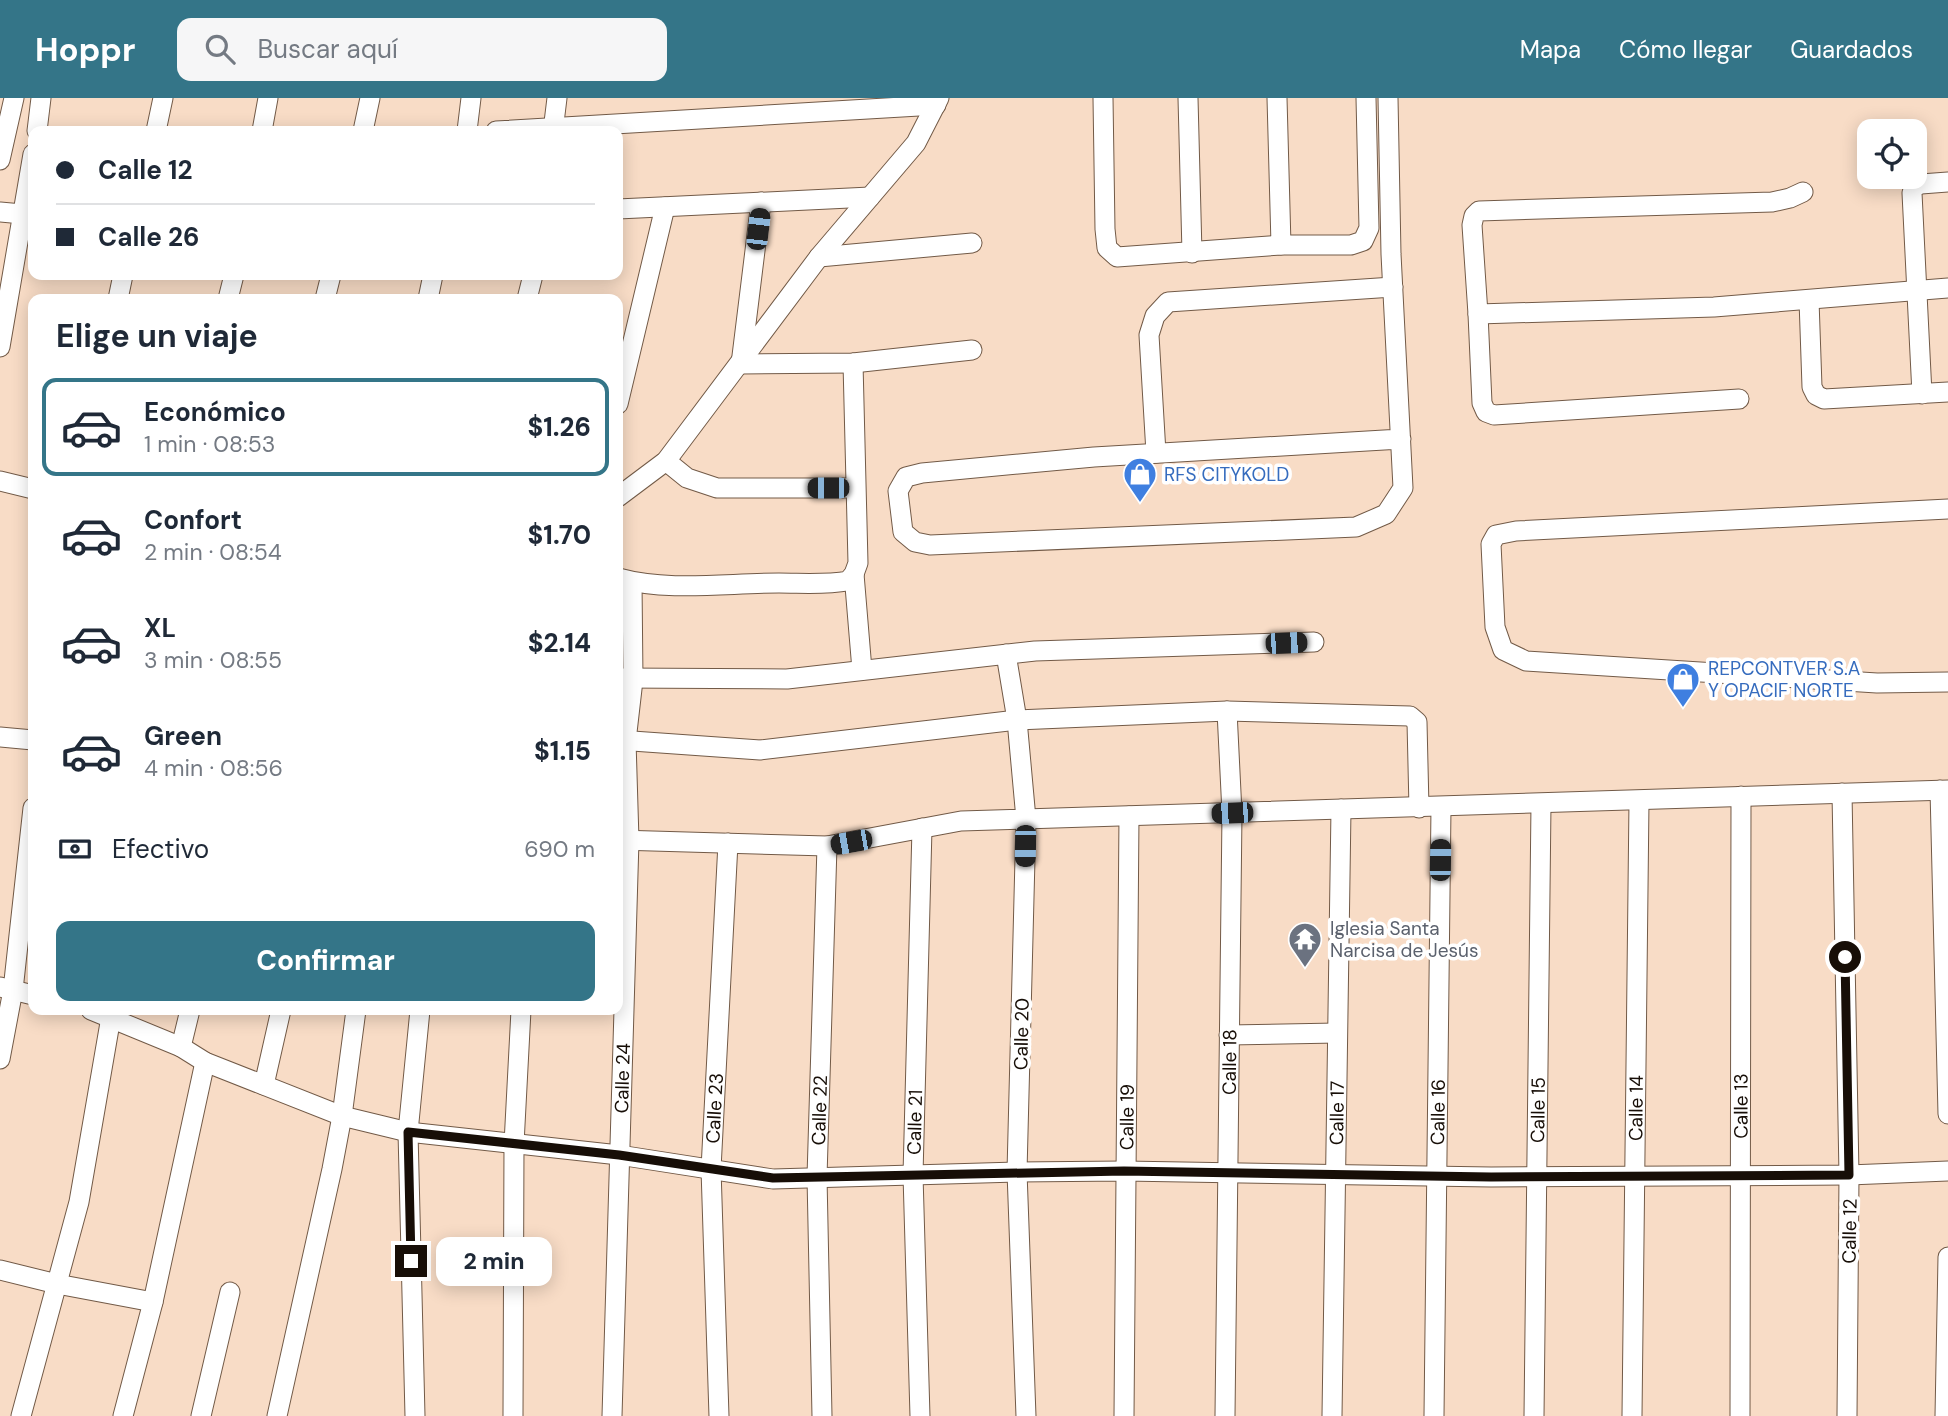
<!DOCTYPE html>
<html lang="es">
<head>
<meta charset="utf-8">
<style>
	body { margin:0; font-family:"DM Sans",sans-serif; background:#f6f6f7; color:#1f2937; height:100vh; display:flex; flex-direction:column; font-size:26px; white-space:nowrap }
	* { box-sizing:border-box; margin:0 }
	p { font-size:23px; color:#747a83 }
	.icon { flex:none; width:38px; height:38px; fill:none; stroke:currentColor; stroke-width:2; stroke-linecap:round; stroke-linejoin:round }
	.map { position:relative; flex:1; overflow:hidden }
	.sheet { position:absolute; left:28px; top:196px; width:595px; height:721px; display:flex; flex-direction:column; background:#fff; border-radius:14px; box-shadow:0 4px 18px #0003 }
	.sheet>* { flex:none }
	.top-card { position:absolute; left:28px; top:28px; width:595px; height:154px; border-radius:14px; box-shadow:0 4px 18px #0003; display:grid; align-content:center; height:154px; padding:0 28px; background:#fff }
	.controls { position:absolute; left:1857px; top:21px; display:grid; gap:14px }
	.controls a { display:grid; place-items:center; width:70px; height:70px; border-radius:14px; background:#fff; box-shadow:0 4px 18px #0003; font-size:35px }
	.end { position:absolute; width:32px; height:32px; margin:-16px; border:9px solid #170e07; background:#fff; box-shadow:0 0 0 4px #fff }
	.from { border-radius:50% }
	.bubble { position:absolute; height:49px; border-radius:14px; background:#fff; box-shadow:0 4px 18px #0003; font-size:23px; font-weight:800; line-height:49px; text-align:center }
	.car { position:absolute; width:21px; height:42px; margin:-21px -10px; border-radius:9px; box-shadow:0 0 5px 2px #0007; background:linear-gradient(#222 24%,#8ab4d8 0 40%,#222 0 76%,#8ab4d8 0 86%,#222 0) }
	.top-card b { display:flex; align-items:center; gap:24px; height:66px; font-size:26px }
	.top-card b+b { border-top:2px solid #e0e1e3 }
	.top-card i { width:18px; height:18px; background:#1f2937 }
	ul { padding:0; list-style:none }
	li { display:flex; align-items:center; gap:21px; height:98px; margin:0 14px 10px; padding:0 14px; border:4px solid transparent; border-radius:14px }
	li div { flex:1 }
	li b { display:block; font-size:26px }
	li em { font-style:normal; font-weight:800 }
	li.active { border-color:#347588 }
	li>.icon { width:63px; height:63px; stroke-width:1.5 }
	h2 { padding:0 28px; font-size:32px; line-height:84px }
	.pay { display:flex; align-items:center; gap:18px; height:77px; padding:0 28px; font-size:26px }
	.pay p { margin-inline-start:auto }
	.cta { display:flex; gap:14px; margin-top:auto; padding:14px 28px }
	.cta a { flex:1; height:80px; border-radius:14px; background:#347588; color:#fff; font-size:28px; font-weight:800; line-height:80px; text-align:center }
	header { display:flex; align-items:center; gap:42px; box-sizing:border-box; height:98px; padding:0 35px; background:#347588; color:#fff }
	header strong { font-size:33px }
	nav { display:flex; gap:38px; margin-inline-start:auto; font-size:24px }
	.search { width:490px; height:63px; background:#f6f6f7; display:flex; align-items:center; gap:18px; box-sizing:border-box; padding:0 24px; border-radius:14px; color:#747a83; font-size:26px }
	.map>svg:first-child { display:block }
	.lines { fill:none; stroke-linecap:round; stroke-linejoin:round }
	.minor-casing { stroke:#725a47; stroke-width:21 }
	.minor { stroke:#fff; stroke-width:19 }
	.route { stroke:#170e07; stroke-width:9 }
	.labels { text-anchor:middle; stroke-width:7; stroke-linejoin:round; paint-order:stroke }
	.shop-label { font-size:19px; fill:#366cbe; stroke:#fff; text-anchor:start }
	.worship-label { font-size:19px; fill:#5b616d; stroke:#fff; text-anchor:start }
	.street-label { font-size:19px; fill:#170e07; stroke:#fff }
</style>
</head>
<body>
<header>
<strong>Hoppr</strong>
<div class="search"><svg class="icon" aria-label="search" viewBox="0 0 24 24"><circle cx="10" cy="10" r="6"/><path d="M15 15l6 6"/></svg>Buscar aquí</div>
<nav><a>Mapa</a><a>Cómo llegar</a><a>Guardados</a></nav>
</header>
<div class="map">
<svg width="1948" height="1318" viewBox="0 0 1948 1318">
	<rect width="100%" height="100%" fill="#f8dcc6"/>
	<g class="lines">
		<defs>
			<g id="minor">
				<path d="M1103,0L1105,131L1107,150L1117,159L1281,147H1351L1363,143L1369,130L1366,0"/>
				<path d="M1188,0L1192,155"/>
				<path d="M1277,0L1281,147"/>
				<path d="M1388,0L1391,156L1403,390L1386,416L1356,429L930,447L915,444L903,434L898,393L906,379L922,375L1094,359L1401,341"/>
				<path d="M37,33L41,0"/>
				<path d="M156,33L163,0"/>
				<path d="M262,33L268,0"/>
				<path d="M363,33L370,0"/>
				<path d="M467,33L471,0"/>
				<path d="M496,33L936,7"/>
				<path d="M553,33L557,0"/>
				<path d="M0,62L14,0"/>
				<path d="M1803,94L1790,100L1772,104L1479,113L1474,118L1472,127L1478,216L1714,209L1948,190"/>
				<path d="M761,104L741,266L853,265L972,252"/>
				<path d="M618,111L870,99"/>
				<path d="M0,114L33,117"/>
				<path d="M819,159L972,145"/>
				<path d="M118,201L123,177"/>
				<path d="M228,201L234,177"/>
				<path d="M325,201L331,177"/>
				<path d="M428,201L433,177"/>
				<path d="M527,201L533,177"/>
				<path d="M1809,202L1812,289L1816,297L1824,301L1948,294"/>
				<path d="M1478,216L1482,305L1486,314L1494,317L1739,301"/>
				<path d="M0,249L33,56"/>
				<path d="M1922,296L1912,95L1914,89L1921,86L1948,84"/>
				<path d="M618,306L665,109"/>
				<path d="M1156,355L1149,237L1155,218L1168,204L1393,189"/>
				<path d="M666,363L687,380L717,390H855"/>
				<path d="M0,383L33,391"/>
				<path d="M618,399L666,363L819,159L916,45L939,0"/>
				<path d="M1948,411L1516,433L1496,437L1491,446L1495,529L1503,552L1526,563L1877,585L1948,584"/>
				<path d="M854,476L862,572"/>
				<path d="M618,480C669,494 726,485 779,485C802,485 825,487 848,483L854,476L858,465L853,265"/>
				<path d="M1006,556L1017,622L1026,721L1017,1074L1026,1318"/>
				<path d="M618,580L787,581L1035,553L1314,544"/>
				<path d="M0,639L33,642"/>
				<path d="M618,642L760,652L1017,622L1227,613L1410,618L1417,624L1419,710"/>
				<path d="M1940,692L1948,1016"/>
				<path d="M1842,695L1849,1077L1847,1318"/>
				<path d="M618,742L827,748L961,723L1948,692"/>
				<path d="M0,889L33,897"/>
				<path d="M91,912L181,949L205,964L342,1018L408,1034L619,1057L773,1081L1017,1074L1124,1073L1491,1079L1849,1077L1948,1073"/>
				<path d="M1229,937L1337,935"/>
				<path d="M181,949L190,912"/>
				<path d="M0,961L13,892L33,710"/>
				<path d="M264,987L281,912"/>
				<path d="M0,1172L57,1186L153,1204"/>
				<path d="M21,1318L79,1104L111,919"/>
				<path d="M123,1318L153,1204L205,964"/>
				<path d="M201,1318L230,1194"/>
				<path d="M277,1318L332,1071L342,1018L356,912"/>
				<path d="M415,1318L408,1034L420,912"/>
				<path d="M513,1318L514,1046L521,912"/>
				<path id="s1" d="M612,1318L629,742L626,643L633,582L632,484"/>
				<path id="s2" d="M719,1318L711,1071L728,745"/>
				<path id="s3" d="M822,1318L817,1079L827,748"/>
				<path id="s4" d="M920,1318L913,1077L922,730"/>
				<path id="s5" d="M1124,1318L1129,718"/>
				<path id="s6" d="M1225,1318L1232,715L1227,613"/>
				<path id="s7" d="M1332,1318L1341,711"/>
				<path id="s8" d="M1434,1318L1441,709"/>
				<path id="s9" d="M1534,1318L1541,706"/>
				<path id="s10" d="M1632,1318L1639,703"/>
				<path id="s11" d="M1740,1318L1741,698"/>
				<path d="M1945,1318L1948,1159"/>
			</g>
		</defs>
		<use href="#minor" class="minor-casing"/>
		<use href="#minor" class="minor"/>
	</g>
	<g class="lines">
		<path class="route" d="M411,1163L408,1034L619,1057L773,1080L1124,1073L1491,1079L1849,1077L1845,859"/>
	</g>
	<defs>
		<symbol id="shop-pin" viewBox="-11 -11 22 30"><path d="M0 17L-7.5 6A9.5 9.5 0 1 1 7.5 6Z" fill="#3f7fe0" stroke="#fff"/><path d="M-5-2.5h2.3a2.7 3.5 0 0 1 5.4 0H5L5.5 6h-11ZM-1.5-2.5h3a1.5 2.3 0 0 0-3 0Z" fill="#fff"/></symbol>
		<symbol id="temple-pin" viewBox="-11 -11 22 30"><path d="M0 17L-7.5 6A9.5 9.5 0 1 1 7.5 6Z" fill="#6b7280" stroke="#fff"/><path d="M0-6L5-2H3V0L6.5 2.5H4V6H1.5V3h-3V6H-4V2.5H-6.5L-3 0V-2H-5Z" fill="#fff"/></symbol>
	</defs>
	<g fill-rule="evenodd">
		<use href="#shop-pin" x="1121" y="357" width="38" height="52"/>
		<use href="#shop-pin" x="1664" y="562" width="38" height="52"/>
		<use href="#temple-pin" x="1286" y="822" width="38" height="52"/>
	</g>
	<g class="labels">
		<g class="shop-label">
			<text x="1164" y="383">RFS CITYKOLD</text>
			<text x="1708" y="577">REPCONTVER S.A<tspan x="1708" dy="22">Y OPACIF NORTE</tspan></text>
		</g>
		<g class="worship-label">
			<text x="1330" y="837">Iglesia Santa<tspan x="1330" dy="22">Narcisa de Jesús</tspan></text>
		</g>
		<g class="street-label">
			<text transform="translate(1021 936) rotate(-89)" y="7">Calle 20</text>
			<text dy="7" stroke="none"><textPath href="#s6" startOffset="354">Calle 18</textPath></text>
			<text dy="7" stroke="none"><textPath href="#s1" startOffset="338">Calle 24</textPath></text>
			<text dy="7" stroke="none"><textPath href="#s11" startOffset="310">Calle 13</textPath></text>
			<text dy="7" stroke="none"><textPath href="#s2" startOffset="308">Calle 23</textPath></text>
			<text dy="7" stroke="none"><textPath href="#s10" startOffset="308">Calle 14</textPath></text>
			<text dy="7" stroke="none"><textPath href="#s3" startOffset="306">Calle 22</textPath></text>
			<text dy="7" stroke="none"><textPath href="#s9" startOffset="306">Calle 15</textPath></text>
			<text dy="7" stroke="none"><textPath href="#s8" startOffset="304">Calle 16</textPath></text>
			<text dy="7" stroke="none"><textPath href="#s7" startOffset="303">Calle 17</textPath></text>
			<text dy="7" stroke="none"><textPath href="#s5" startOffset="299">Calle 19</textPath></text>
			<text dy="7" stroke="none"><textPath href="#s4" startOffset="294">Calle 21</textPath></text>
			<text transform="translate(1849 1133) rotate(-89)" y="7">Calle 12</text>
		</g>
	</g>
</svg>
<div class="controls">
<a><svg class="icon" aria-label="locate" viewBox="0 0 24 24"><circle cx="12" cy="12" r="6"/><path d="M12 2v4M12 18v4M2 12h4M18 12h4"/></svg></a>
</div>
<i class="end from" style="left:1845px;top:859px"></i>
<i class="end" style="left:411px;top:1163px"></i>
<div class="bubble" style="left:436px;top:1139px;width:116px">2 min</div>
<i class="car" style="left:758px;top:131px;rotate:7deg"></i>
<i class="car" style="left:828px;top:390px;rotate:270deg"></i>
<i class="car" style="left:1286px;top:545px;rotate:88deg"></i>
<i class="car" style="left:1232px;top:715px;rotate:268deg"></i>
<i class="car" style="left:851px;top:744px;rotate:260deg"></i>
<i class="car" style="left:1025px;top:748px;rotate:181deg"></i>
<i class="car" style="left:1440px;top:762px;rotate:1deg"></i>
<div class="top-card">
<b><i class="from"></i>Calle 12</b>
<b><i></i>Calle 26</b>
</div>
<section class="sheet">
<h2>Elige un viaje</h2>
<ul>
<li class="active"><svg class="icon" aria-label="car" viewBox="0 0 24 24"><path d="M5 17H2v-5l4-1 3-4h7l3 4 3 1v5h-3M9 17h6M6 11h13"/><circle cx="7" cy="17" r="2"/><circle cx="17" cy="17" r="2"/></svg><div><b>Económico</b><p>1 min · 08:53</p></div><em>$1.26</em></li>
<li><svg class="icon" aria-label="car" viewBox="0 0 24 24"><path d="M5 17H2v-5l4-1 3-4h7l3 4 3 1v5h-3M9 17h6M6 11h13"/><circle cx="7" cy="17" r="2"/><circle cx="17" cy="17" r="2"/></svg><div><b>Confort</b><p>2 min · 08:54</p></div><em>$1.70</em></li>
<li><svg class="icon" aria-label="car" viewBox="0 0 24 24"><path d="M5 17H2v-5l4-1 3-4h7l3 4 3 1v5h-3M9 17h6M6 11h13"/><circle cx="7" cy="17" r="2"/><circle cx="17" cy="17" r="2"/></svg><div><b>XL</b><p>3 min · 08:55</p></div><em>$2.14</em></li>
<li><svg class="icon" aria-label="car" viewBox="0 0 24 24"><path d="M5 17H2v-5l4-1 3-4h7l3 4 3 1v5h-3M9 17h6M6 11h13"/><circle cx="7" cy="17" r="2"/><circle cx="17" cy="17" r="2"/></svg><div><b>Green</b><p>4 min · 08:56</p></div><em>$1.15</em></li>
</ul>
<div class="pay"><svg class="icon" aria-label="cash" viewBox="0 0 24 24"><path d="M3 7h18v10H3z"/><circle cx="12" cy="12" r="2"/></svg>Efectivo<p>690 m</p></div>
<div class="cta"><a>Confirmar</a></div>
</section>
</div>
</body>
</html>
